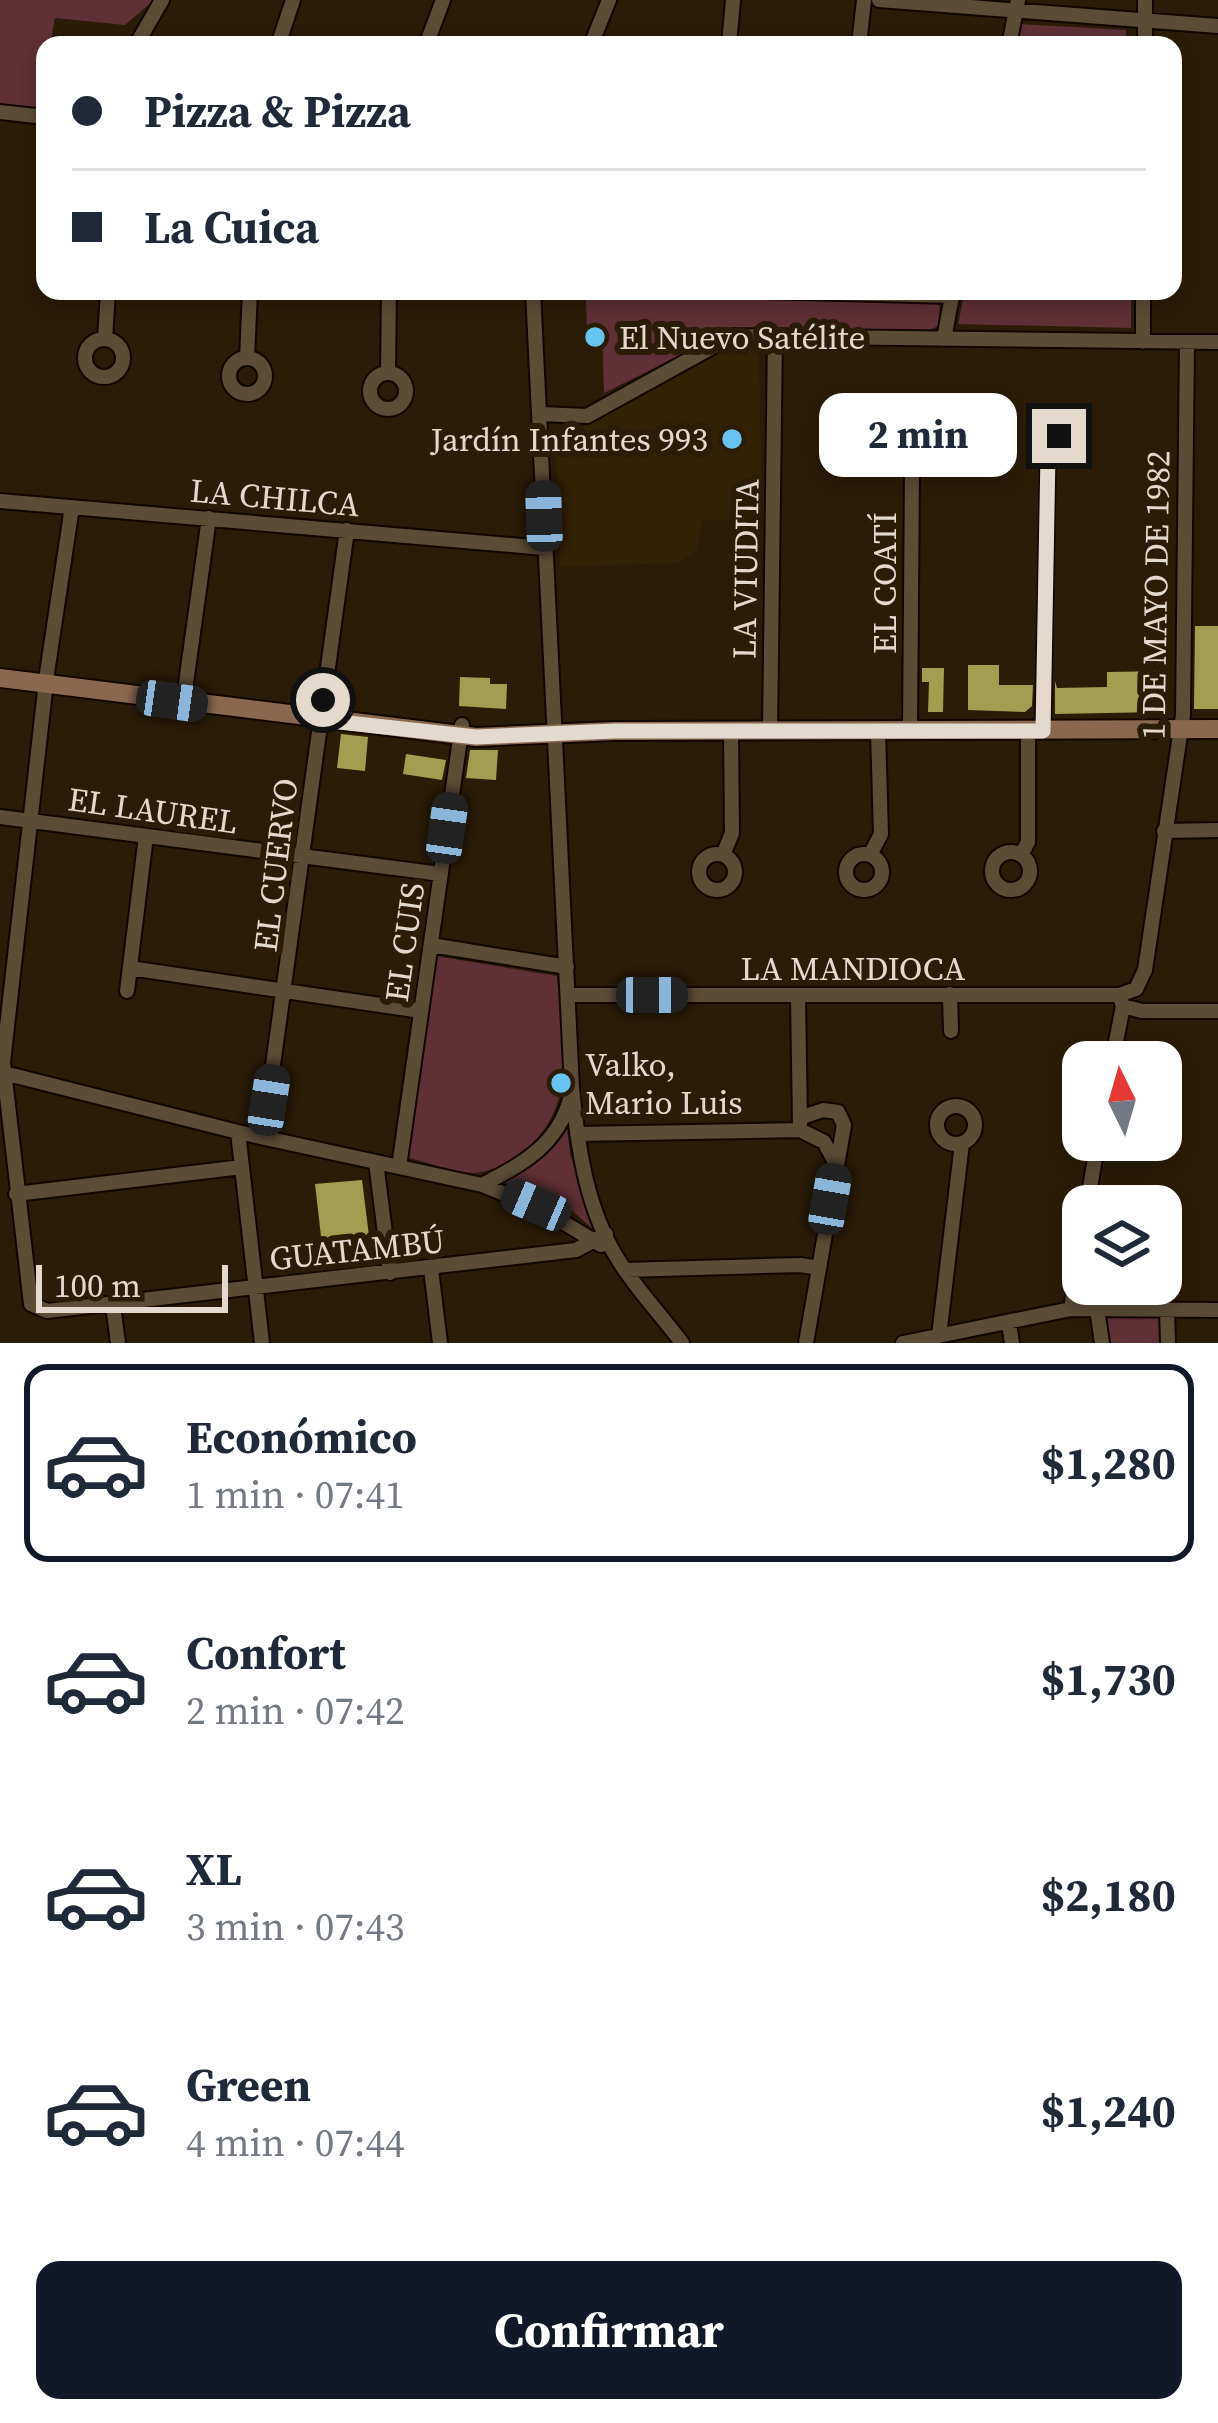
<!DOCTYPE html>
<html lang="es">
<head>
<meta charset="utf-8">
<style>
	body { margin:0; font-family:"Source Serif 4",serif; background:#f2f2f3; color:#1f2937; height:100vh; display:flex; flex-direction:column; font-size:45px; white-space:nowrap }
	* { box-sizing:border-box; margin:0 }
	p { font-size:39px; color:#747a83 }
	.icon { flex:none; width:66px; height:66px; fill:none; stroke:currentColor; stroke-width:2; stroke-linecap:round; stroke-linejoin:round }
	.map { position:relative; height:1343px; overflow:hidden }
	.details { display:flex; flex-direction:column; background:#fff; flex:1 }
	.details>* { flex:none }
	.guide { position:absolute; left:36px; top:36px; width:1146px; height:264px; border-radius:24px; box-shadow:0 6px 18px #0003; display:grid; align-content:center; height:264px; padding:0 36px; background:#fff }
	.needle { width:78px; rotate:355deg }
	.tools { position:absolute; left:1062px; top:1041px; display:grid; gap:24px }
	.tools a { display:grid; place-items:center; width:120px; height:120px; border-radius:24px; background:#fff; box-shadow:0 6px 18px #0003; font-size:60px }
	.scale { position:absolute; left:36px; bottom:30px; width:192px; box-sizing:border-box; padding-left:12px; border:6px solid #e3d9cd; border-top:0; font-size:33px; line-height:42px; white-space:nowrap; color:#e3d9cd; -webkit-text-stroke:9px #2a1c07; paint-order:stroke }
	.end { position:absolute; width:54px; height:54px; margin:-27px; border:15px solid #e3d9cd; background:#111; box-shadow:0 0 0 6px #111 }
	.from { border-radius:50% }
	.bubble { position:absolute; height:84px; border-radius:24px; background:#fff; box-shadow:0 6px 18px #0003; font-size:39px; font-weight:700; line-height:84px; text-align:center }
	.car { position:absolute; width:36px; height:72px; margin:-36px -18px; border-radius:15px; box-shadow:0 0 9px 3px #0007; background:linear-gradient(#222 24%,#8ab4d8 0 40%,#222 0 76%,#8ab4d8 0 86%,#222 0) }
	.guide b { display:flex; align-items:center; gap:42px; height:114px; font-size:45px }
	.guide b+b { border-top:3px solid #e0e1e3 }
	.guide i { width:30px; height:30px; background:#1f2937 }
	ul { padding:21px 0 0; list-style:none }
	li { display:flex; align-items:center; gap:36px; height:198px; margin:0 24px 18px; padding:0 12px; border:6px solid transparent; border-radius:24px }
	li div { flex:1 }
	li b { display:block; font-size:45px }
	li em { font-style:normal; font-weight:700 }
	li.active { border-color:#111827 }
	li>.icon { width:108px; height:108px; stroke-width:1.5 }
	.action { display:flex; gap:24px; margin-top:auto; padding:24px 36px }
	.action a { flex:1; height:138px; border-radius:24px; background:#111827; color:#fff; font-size:48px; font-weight:700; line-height:138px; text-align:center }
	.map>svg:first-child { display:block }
	.built { fill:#332105 }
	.green { fill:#5f3036 }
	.building { fill:#a29e51 }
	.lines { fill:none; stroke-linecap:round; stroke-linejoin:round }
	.street-casing { stroke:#120600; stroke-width:18 }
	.secondary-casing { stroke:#120600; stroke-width:22 }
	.street { stroke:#5c4c36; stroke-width:14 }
	.secondary { stroke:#89684f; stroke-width:18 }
	.route { stroke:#e3d9cd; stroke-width:15 }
	.poi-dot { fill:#67c4f0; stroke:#2a1c07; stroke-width:4.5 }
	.labels { text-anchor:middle; stroke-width:12; stroke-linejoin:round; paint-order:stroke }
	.poi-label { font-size:33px; fill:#e3d9cd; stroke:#2a1c07; text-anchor:start }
	.street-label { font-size:33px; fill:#e3d9cd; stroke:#2a1c07 }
</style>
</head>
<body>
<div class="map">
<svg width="1218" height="1343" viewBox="0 0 1218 1343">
	<rect width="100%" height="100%" fill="#2a1c07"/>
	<path class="built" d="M755,348L759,355L762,521L702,520L697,551L678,563L560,567L555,432L582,428L725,349Z"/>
	<path class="green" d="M0,0H154L125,25L55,18L50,45H45V77L38,111L0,104Z
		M1020,24L1126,30V45H1016Z
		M965,291H1131V328L958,324Z
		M586,298L932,301L940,304L938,326L926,332L733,329L604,393L602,331L587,330Z
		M436,956L557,976C561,1035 579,1098 531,1145C517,1159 494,1172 473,1173C453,1173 428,1162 409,1158Z
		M567,1128L570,1154L597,1227L593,1229L569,1208L501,1181C535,1165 546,1160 567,1128Z
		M1107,1314H1158L1161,1343H1109Z"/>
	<path class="building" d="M1195,626H1218V709H1194Z
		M968,665H999V685H1033L1032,706L1025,712L968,710Z
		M922,668H944L943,712H928L929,682H922Z
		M1168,671L1169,701L1159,712L1055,714V681L1057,688L1107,687V672Z
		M460,677L490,678V684H507L506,709L459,706Z
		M341,734L368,737L365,771L337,768Z
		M470,750H498L496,780L466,778Z
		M406,754L446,760L442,780L403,774Z
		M362,1180L370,1244L322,1245L315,1184Z"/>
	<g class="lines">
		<defs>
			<path id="street" d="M879,0L1218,26
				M136,45L162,0
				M278,45L293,0
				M426,45L443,0
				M591,45L609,0
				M729,45L733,0
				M859,45L864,0
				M1009,45L1018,0
				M1145,45V0
				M0,112L45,117
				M533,291L572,1088C578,1148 586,1209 619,1261C637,1290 662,1316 682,1343
				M761,291L952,296
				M105,339L108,291
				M944,339L953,291
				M85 358a19 19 0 1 1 38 0a19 19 0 1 1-38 0Z
				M1143,342V291
				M247,358L250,291
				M229 376a18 18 0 1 1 36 0a18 18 0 1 1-36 0Z
				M388,373L389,291
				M370 391a18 18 0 1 1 36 0a18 18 0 1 1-36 0Z
				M540,414L587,416L732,336L1218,342
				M0,501L545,548
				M72,507L47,673L3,1062L31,1304L47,1311L576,1250L606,1234
				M185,690L209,518
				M910,730L912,469L914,457L925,440
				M770,731L775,336
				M1043,731L1048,454L1059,436
				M0,817L441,874
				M1164,831L1218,830
				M992 871a19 19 0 1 1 38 0a19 19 0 1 1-38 0Z
				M699 872a18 18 0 1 1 36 0a18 18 0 1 1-36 0Z
				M846 872a18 18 0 1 1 36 0a18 18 0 1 1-36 0Z
				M723,855L732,833L731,732
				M870,855L881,834L878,731
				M1021,855L1028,842V731
				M431,945L567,967
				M130,968L421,1011
				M127,991L146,836
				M950,994L951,1031
				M569,995H1119L1136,989L1145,970L1183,715L1187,342
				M798,995L800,1125
				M1123,1006L1142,1011H1218
				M1112,1062L1123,1006L1121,1000
				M0,1072L238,1132L482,1185L536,1206L601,1245
				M1161,1095L1169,1099L1170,1112L1161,1120
				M937 1125a19 19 0 1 1 38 0a19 19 0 1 1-38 0Z
				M800,1118L823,1110L838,1112L844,1125L806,1343
				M238,1132L262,1343
				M577,1134L800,1130L824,1142L836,1164
				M263,1137L347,530
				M376,1162L390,1273
				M399,1167L462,725
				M482,1185C522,1164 557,1146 570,1099
				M16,1194L242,1167
				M1088,1202H1155L1166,1207L1170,1216L1161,1228
				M1087,1206L1098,1140
				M431,1269L440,1343
				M625,1270L801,1265L818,1268
				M113,1305L118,1343
				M1071,1309L1083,1229
				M1097,1309L1102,1343
				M1167,1310L1168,1343
				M1009,1323L1012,1343
				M939,1336L962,1143
				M903,1343L1071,1309L1218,1310"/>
			<path id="secondary" d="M0,678L476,737L614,731L1218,729"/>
		</defs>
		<use href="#street" class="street-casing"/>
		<use href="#secondary" class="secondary-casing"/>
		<use href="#street" class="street"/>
		<use href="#secondary" class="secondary"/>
	</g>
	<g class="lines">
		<path class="route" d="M323,700L321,720L476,737L614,731H1043L1048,454L1059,436"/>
	</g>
	<g class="poi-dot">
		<circle cx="595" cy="337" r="12"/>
		<circle cx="732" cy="439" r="12"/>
		<circle cx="561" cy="1083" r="12"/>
	</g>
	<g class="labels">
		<g class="poi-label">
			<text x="619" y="349">El Nuevo Satélite</text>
			<text x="708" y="451" text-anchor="end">Jardín Infantes 993</text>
			<text x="585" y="1076">Valko,<tspan x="585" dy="38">Mario Luis</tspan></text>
		</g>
		<g class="street-label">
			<text transform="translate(275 497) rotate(5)" y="12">LA CHILCA</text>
			<text transform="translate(745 569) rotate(-89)" y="12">LA VIUDITA</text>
			<text transform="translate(884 583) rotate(-90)" y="12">EL COATÍ</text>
			<text transform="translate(1155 595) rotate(-89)" y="12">1 DE MAYO DE 1982</text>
			<text transform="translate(153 810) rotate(8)" y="12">EL LAUREL</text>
			<text transform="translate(275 865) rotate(-83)" y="12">EL CUERVO</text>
			<text transform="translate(404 942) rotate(-82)" y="12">EL CUIS</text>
			<text x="853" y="980">LA MANDIOCA</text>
			<text transform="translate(357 1249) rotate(-6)" y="12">GUATAMBÚ</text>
		</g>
	</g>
</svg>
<div class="tools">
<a><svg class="needle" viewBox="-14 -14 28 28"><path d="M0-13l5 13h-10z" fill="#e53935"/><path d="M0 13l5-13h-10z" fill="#747a83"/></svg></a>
<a><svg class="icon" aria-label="layers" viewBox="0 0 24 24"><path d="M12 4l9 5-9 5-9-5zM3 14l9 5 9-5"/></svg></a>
</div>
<div class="scale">100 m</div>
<i class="end from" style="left:323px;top:700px"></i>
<i class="end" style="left:1059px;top:436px"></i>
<div class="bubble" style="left:819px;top:393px;width:198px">2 min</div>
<i class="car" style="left:544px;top:516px;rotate:358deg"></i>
<i class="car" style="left:172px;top:701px;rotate:98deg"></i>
<i class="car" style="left:447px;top:828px;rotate:8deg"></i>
<i class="car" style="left:652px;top:995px;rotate:90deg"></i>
<i class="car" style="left:269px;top:1100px;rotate:9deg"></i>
<i class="car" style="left:830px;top:1199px;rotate:10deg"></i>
<i class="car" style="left:536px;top:1205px;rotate:293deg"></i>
<div class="guide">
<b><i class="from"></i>Pizza &amp; Pizza</b>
<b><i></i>La Cuica</b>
</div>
</div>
<section class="details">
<ul>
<li class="active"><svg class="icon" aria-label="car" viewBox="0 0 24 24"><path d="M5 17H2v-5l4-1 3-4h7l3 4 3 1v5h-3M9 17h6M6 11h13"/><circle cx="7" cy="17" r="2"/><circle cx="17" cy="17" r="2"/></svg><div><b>Económico</b><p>1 min · 07:41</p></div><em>$1,280</em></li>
<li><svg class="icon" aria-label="car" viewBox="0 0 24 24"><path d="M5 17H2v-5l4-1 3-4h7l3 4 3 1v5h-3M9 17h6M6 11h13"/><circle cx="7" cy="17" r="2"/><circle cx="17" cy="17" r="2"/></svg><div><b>Confort</b><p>2 min · 07:42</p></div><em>$1,730</em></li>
<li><svg class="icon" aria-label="car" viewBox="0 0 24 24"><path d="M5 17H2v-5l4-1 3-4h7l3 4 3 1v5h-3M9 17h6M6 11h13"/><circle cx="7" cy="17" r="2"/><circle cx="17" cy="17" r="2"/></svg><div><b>XL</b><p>3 min · 07:43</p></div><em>$2,180</em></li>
<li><svg class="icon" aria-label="car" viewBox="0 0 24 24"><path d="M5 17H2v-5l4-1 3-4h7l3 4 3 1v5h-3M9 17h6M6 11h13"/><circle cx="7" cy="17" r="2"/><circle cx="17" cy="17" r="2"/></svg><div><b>Green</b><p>4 min · 07:44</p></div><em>$1,240</em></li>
</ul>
<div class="action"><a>Confirmar</a></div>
</section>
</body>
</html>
